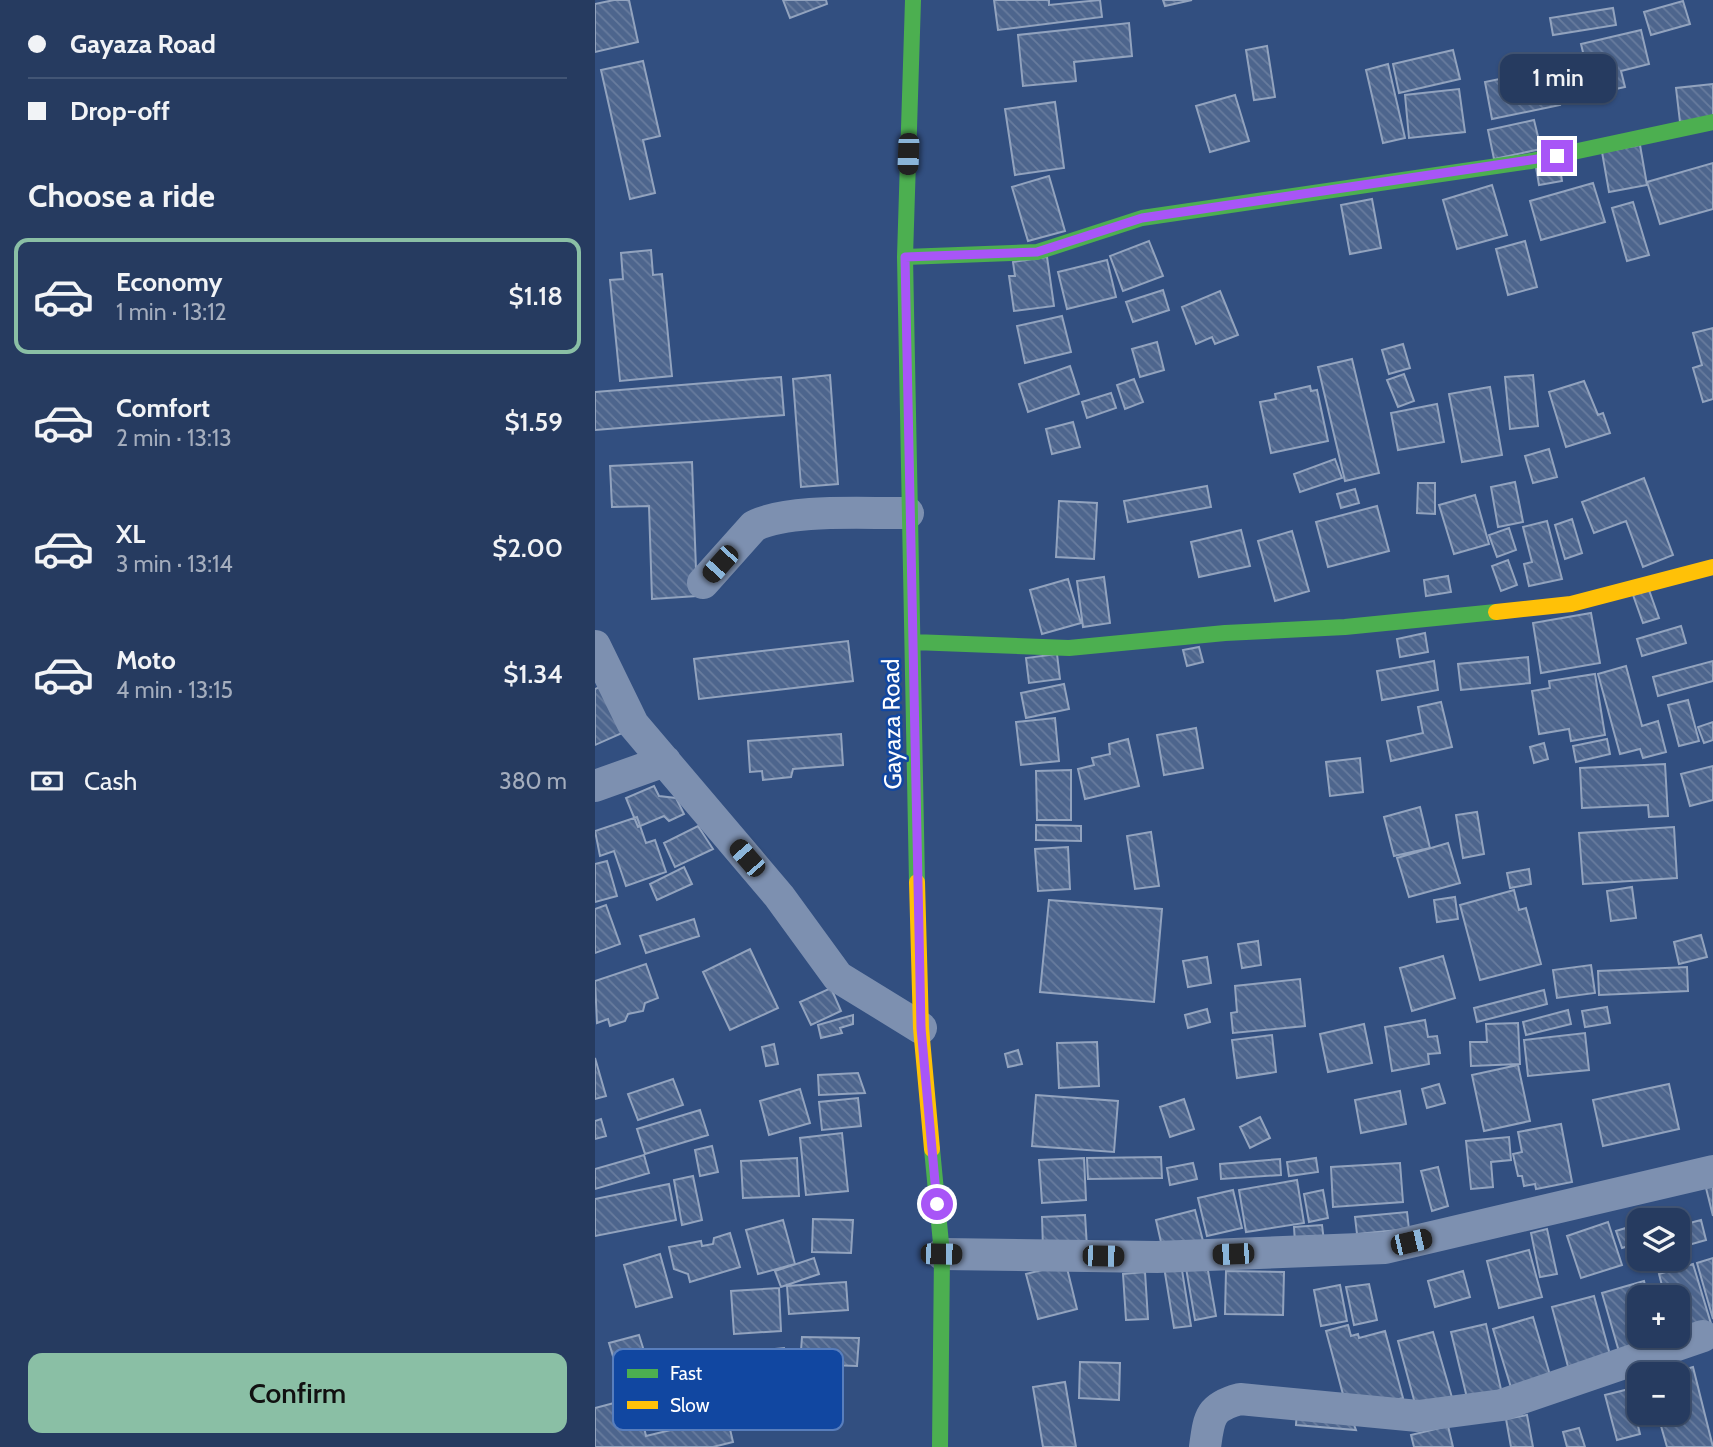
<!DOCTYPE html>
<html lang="en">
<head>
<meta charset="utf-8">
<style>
	body { margin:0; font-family:Cabin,sans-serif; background:#324669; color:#f1f3f6; height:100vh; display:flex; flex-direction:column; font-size:26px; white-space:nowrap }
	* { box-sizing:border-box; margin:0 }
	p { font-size:23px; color:#a4adbd }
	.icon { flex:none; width:38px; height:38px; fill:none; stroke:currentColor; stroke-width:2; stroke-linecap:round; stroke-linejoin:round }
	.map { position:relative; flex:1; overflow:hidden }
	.drawer { display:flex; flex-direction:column; background:#263b60; width:595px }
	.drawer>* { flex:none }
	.hud { display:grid; align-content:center; height:154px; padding:0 28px; background:#263b60 }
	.tools { position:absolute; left:1032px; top:1208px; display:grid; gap:14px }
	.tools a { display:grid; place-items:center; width:63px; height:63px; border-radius:14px; background:#263b60; box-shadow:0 2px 5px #0004,0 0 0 2px #425575; font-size:35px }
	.end { position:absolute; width:32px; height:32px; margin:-16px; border:9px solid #a855f7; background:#fff; box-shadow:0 0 0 4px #fff }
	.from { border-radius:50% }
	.bubble { position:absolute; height:49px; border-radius:14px; background:#263b60; box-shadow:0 2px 5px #0004,0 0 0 2px #425575; font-size:23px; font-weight:600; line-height:49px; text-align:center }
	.car { position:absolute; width:21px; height:42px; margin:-21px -10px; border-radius:9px; box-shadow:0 0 5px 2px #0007; background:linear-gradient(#222 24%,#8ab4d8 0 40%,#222 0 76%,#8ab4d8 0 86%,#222 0) }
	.hud b { display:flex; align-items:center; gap:24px; height:66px; font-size:26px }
	.hud b+b { border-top:2px solid #425575 }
	.hud i { width:18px; height:18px; background:#f1f3f6 }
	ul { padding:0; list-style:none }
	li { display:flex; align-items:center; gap:21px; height:116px; margin:0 14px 10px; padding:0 14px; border:4px solid transparent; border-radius:14px }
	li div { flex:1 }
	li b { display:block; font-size:26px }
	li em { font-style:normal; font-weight:600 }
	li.on { border-color:#8abfa5 }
	li>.icon { width:63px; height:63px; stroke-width:1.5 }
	h2 { padding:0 28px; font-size:32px; line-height:84px }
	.pay { display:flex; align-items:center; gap:18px; height:77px; padding:0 28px; font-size:26px }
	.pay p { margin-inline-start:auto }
	.button { display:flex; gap:14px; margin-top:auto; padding:14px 28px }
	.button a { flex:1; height:80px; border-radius:14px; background:#8abfa5; color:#111; font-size:28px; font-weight:600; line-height:80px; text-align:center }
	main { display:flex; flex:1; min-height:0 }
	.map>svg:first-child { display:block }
	.building { fill:url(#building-back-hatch); stroke:#92a3be; stroke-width:2 }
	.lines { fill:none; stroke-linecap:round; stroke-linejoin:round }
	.street { stroke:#7d90b0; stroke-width:32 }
	.fast { stroke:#4caf50; stroke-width:16 }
	.slow { stroke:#ffc107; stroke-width:16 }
	.route { stroke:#a855f7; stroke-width:9 }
	.labels { text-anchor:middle; stroke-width:5; stroke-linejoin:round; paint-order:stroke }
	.street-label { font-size:24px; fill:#fff; stroke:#1147a1 }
	.key { fill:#1147a1; stroke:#587ebd; stroke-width:2 }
	.key-label { font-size:19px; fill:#fff }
</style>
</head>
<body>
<main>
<section class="drawer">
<div class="hud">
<b><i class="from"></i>Gayaza Road</b>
<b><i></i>Drop-off</b>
</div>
<h2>Choose a ride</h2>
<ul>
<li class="on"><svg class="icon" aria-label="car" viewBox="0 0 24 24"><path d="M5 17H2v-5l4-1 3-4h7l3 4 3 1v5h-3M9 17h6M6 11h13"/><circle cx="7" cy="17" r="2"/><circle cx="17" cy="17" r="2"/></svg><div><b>Economy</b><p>1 min · 13:12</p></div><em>$1.18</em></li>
<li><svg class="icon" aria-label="car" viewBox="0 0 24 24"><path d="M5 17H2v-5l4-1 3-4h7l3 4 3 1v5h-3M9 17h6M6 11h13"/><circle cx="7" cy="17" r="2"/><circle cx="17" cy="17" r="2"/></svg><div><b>Comfort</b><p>2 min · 13:13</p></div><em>$1.59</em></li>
<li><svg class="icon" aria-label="car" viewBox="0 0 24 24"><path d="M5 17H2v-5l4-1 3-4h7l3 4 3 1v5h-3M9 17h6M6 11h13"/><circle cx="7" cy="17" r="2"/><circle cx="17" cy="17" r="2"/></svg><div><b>XL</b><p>3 min · 13:14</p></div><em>$2.00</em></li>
<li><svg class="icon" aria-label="car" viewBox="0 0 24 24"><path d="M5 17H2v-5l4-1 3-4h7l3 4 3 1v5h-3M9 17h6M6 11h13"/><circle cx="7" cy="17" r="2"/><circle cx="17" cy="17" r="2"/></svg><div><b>Moto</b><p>4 min · 13:15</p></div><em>$1.34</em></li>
</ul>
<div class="pay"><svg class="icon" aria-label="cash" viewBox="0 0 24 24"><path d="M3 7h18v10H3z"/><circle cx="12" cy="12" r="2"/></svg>Cash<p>380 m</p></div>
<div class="button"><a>Confirm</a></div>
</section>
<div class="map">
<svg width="1118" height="1447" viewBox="0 0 1118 1447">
	<defs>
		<pattern id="building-back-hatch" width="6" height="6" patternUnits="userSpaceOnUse" patternTransform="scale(1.75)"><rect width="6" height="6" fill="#4d658d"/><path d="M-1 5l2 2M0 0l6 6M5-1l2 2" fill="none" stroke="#687c9e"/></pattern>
	</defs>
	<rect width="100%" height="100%" fill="#324f80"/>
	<path class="building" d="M19,0H34L43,42L0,52V4Z
		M188,0H231L232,4L195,18Z
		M399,0H454V5L505,0L507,17L403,30Z
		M568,0H597L570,6Z
		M1088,1L1095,24L1056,35L1049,12Z
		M1018,8L1021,25L958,35L955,18Z
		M534,23L537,56L479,62L481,81L428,86L423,35Z
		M1046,30L1054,64L1026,71L1030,87L998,94L986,44Z
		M672,46L680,97L659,100L651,50Z
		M858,50L865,79L804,93L798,64Z
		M48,61L65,136L48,140L60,193L35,199L6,70Z
		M793,64L810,138L788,143L771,70Z
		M957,68L965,105L897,119L890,82Z
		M1118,84V119L1085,122L1081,88Z
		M864,89L870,132L814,138L810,95Z
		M640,95L654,141L615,152L601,106Z
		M460,102L469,168L420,175L410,109Z
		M939,120L946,149L899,159L893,130Z
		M1045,145L1052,185L1014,192L1007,152Z
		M964,162L967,181L944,185L941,167Z
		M1118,163V209L1065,224L1052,182Z
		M454,176L470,231L433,241L417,187Z
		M998,183L1010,222L946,240L935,201Z
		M897,185L912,235L862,249L848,200Z
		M777,199L786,248L755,254L746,205Z
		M1038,202L1054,255L1032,261L1017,208Z
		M554,241L568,276L528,291L515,256Z
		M930,241L942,287L913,295L901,249Z
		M56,250L58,275L67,274L77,376L25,381L15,280L28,279L26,253Z
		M452,257L459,306L419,311L414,276H420L418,262Z
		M512,260L521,297L472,309L463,272Z
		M568,290L574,310L538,322L531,302Z
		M625,291L643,335L620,344L617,337L601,344L587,307Z
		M467,316L476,352L430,363L422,326Z
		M1118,328V399L1108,402L1098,368L1107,365L1098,333Z
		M562,342L569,370L545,377L537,349Z
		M808,344L815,368L794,374L787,350Z
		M757,359L784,473L750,481L723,367Z
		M475,366L484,394L433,412L424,384Z
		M809,374L819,401L803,407L792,380Z
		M235,375L243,484L206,487L198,379Z
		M938,375L943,426L915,429L910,377Z
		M186,377L189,415L0,430V392Z
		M539,379L548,402L530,409L522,385Z
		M989,381L1003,415L1008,413L1015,433L971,447L954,392Z
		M715,386L716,391L722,390L733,441L676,453L665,402L681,399L680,394Z
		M895,387L907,455L867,462L854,394Z
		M516,393L521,408L492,418L487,402Z
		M842,404L849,442L803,450L796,413Z
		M478,422L485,447L457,454L451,429Z
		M954,449L962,477L938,483L930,456Z
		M740,459L747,478L705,492L699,474Z
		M97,462L102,596L57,599L54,506L17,507L15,466Z
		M1049,478L1078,555L1048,567L1031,521L999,533L987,502Z
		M920,482L928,522L903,527L896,487Z
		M823,483H840V514L822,513Z
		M612,486L616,507L533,522L529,501Z
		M760,489L764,503L746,508L742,494Z
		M880,495L894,544L859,554L844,505Z
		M464,501L502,503L499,559L461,557Z
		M782,506L794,551L733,567L721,522Z
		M977,519L987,553L970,559L960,525Z
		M952,521L967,579L934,586L929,564L937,562L928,527Z
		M914,528L921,550L902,557L894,535Z
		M646,530L655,566L604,577L596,542Z
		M697,531L714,591L680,601L663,541Z
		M913,560L922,585L906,591L897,566Z
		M853,576L856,592L831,596L829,580Z
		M509,577L515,623L488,627L482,581Z
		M473,579L486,623L447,634L435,590Z
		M1054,590L1064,618L1048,623L1038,595Z
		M996,613L1005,663L946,673L938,623Z
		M1086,626L1091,643L1047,656L1042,639Z
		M830,633L833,652L805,657L802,639Z
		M253,641L258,681L104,699L99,659Z
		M604,647L608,662L592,666L588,650Z
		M462,654L465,679L434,683L431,658Z
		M933,657L935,683L866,690L863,664Z
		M839,661L843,690L787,700L782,671Z
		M1118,661V681L1063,696L1058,677Z
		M1031,666L1047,726L1063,721L1071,752L1048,758L1045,749L1025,754L1003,674Z
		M1000,674L1010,735L976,741L974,729L944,734L937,691L955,688L954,681Z
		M13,683L34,730L0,745V689Z
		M469,684L474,709L431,718L426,693Z
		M1093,700L1104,741L1084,746L1073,705Z
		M846,702L857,747L796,761L792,741L828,733L823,707Z
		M460,718L464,761L426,765L421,722Z
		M1118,722V740L1109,743L1103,727Z
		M601,728L608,768L569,775L562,735Z
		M246,734L248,765L198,769L196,777L168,780L167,771L155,772L153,741Z
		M533,739L544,786L490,799L483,769L499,765L497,758L515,754L514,744Z
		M1012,739L1015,754L981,762L978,746Z
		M949,743L953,759L939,763L935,747Z
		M765,758L768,792L735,796L731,762Z
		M1070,764L1073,816L1054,817L1053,805L987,808L985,768Z
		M1118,766V800L1095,806L1086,774Z
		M476,770V820H442L441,771Z
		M59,786L64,796L81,798L89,814L74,821L69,816L43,827L31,798Z
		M825,807L835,848L799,856L789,817Z
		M882,812L889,854L868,858L861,815Z
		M42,817L51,843L60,840L71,872L31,886L19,851L5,856L0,831Z
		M441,825L486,826V841L441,840Z
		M103,826L118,849L80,867L69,843Z
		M1079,827L1082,878L988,884L984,833Z
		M556,832L564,886L540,889L532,836Z
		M853,843L865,883L814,897L802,858Z
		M473,847L475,889L443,891L440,849Z
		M12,861L22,896L0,902V864Z
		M89,867L97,884L62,900L55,884Z
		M934,869L936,884L915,888L912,873Z
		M1037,887L1041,918L1016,921L1012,891Z
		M919,890L924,910L931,908L946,964L885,980L865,905Z
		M860,897L863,919L842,922L839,900Z
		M454,900L567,909L559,1002L445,992Z
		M11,905L25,944L0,953V909Z
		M99,919L104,936L51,953L45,936Z
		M1106,935L1112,957L1084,964L1079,942Z
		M663,941L666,965L647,968L643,944Z
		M155,949L183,1008L135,1030L108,972Z
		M848,956L860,998L817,1011L805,968Z
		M612,957L616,983L593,987L588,961Z
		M51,964L63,998L50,1003L48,1011L33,1014L30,1021L15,1026L13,1019L2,1023L0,981Z
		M996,965L1000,993L962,998L958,970Z
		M1092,967L1093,991L1004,995L1003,971Z
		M705,979L710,1026L638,1033L636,1013L642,1012L640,986Z
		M236,988L246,1011L216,1025L205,1002Z
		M949,990L952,1004L882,1022L879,1008Z
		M1012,1007L1015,1023L990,1027L987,1011Z
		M612,1009L615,1022L593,1028L590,1015Z
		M973,1010L976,1024L931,1035L928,1022Z
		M258,1015V1024L245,1028L247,1033L226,1038L223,1025Z
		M830,1020L833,1037L842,1036L845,1053L833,1054L834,1064L797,1071L790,1027Z
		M923,1023L925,1064L876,1066L875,1042H892L891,1024Z
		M769,1024L777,1063L733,1072L725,1034Z
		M990,1033L994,1070L933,1076L929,1040Z
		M677,1035L681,1072L642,1078L637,1040Z
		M502,1042L504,1086L464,1088L462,1043Z
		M179,1044L183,1064L171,1066L167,1047Z
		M423,1050L427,1064L413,1067L410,1054Z
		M0,1058L11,1096L0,1099Z
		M923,1065L935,1121L889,1131L877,1075Z
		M263,1073L270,1093L224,1095L223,1075Z
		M78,1079L88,1105L43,1120L33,1094Z
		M844,1084L850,1103L832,1108L827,1089Z
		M1074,1084L1084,1129L1008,1146L998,1100Z
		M205,1089L215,1123L174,1135L165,1101Z
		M805,1091L811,1124L766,1133L760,1100Z
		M441,1095L523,1101L519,1152L437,1146Z
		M263,1098L266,1126L227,1130L224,1102Z
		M589,1099L599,1129L575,1137L565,1107Z
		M105,1110L113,1135L50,1154L42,1129Z
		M665,1117L675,1138L655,1148L645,1127Z
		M6,1119L11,1136L0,1139V1121Z
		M966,1124L977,1182L941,1189L940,1184L929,1186L927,1176H923L918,1154L927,1152L923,1132Z
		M247,1133L253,1191L211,1195L205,1138Z
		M914,1137L916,1160L896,1162L898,1187L876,1189L871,1141Z
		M117,1146L123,1172L105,1176L100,1150Z
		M49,1155L54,1173L0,1189V1169Z
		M566,1157L567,1178L493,1179L492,1158Z
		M202,1158L204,1196L148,1198L146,1161Z
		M489,1158L491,1200L447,1203L444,1160Z
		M721,1158L723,1172L694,1176L692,1162Z
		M685,1159L686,1175L626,1179L625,1164Z
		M598,1163L602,1179L575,1185L572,1168Z
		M805,1163L808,1202L738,1207L736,1167Z
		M843,1167L853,1206L837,1211L826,1171Z
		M98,1176L107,1220L87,1225L79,1180Z
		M702,1180L709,1223L651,1232L644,1190Z
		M74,1184L81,1220L0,1236V1199Z
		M1118,1186V1216L1111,1188Z
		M638,1190L647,1228L612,1236L603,1198Z
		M728,1190L733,1218L714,1222L709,1194Z
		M600,1210L608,1241L568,1251L561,1220Z
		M812,1212L814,1229L762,1234L760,1217Z
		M490,1215L492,1247L448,1249L447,1217Z
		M218,1219L258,1220L256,1253L217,1252Z
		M188,1220L200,1264L163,1274L151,1230Z
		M1106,1220L1111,1240L1083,1248V1226Z
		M1013,1222L1027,1265L986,1278L972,1236Z
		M727,1225L729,1241L700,1243L699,1227Z
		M1034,1227L1040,1244L1027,1248L1021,1231Z
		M952,1229L962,1274L945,1277L936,1233Z
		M135,1233L145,1267L95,1282L93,1274L79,1269L74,1247L106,1241L107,1246L118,1244L119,1238Z
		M934,1250L947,1297L904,1308L892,1261Z
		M65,1254L77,1297L41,1307L29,1265Z
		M219,1258L224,1274L186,1287L180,1271Z
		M1118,1258V1319L1102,1263Z
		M471,1264L482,1309L443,1319L431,1274Z
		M586,1264L596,1326L579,1328L569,1267Z
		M1098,1264L1117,1327L1083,1335V1297H1070L1064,1274Z
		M612,1265L621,1316L600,1320L591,1268Z
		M631,1271L689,1272L688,1315L630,1314Z
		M868,1271L875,1297L840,1307L833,1281Z
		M550,1272L553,1319L531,1320L528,1274Z
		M1049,1281L1053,1297H1045V1335H1064L1025,1355L1007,1293Z
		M251,1282L253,1310L194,1314L192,1286Z
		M774,1284L782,1320L759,1325L751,1287Z
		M745,1285L752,1321L726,1326L719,1290Z
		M184,1288L186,1331L139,1334L136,1291Z
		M999,1296L1017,1362L975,1374L957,1307Z
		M938,1317L957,1382L918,1394L898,1329Z
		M891,1324L908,1398L874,1406L856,1332Z
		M753,1325L756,1336L763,1334L764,1338L790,1331L808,1398L767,1409L749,1398L731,1331Z
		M838,1332L858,1401L822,1411L803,1341Z
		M44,1335L54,1367L24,1376L14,1343Z
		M207,1337L264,1338L262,1366L205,1364Z
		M189,1348L191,1363L163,1365L161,1351Z
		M485,1362L525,1363L524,1400L484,1398Z
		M1098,1367L1118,1447H1072L1062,1412H1083V1374H1074Z
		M470,1382L481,1447H448L438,1387Z
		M1034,1389L1045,1434L1022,1440L1010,1395Z
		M19,1403L24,1425L47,1419L51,1436L80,1429L79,1424L131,1412L138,1442L118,1447H0V1408Z
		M702,1410L755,1414L761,1430L701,1425Z
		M932,1415L938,1447H916L911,1419Z
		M853,1426L858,1447H819L816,1435Z
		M984,1428L990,1447H972L968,1432Z"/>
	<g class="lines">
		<path class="street" d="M108,583L159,526C195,508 271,514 313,513
			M0,646L38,724L184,896L243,977L326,1028
			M0,786L70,761
			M347,1254L562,1257L790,1248L1118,1171
			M610,1447C614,1418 614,1407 645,1399L823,1416L907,1405L1108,1336"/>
		<path class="fast" d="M318,0L310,257L322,882
			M310,257L442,252L547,218L936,161L1118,122
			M318,642L474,648L630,633L750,627L901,612
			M337,1149L347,1254L345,1447"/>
		<path class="slow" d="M901,612L976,604L1118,567
			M322,882L326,1028L337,1149"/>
	</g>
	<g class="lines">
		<path class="route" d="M342,1204L326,1028L310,257L442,252L547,218L962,156"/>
	</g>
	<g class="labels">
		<g class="street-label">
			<text transform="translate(297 724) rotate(-91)" y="8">Gayaza Road</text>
		</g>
	</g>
	<rect x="18" y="1349" width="230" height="81" rx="10" class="key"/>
	<rect x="32" y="1369" width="31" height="9" fill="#4caf50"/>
	<rect x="32" y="1401" width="31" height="8" fill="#ffc107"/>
	<g class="key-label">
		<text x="75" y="1380">Fast</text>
		<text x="75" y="1412">Slow</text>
	</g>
</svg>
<div class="tools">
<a><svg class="icon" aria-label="layers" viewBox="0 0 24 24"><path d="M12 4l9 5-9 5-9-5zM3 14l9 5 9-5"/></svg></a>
<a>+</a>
<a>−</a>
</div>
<i class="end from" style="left:342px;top:1204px"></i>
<i class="end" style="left:962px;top:156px"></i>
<div class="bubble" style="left:905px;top:54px;width:116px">1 min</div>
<i class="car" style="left:313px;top:154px;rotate:182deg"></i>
<i class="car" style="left:125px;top:564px;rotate:222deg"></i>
<i class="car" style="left:152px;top:858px;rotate:319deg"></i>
<i class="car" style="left:816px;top:1242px;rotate:77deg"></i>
<i class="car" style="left:346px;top:1254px;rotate:91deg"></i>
<i class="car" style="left:638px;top:1254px;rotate:268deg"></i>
<i class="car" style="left:508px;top:1256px;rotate:91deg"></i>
</div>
</main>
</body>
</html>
